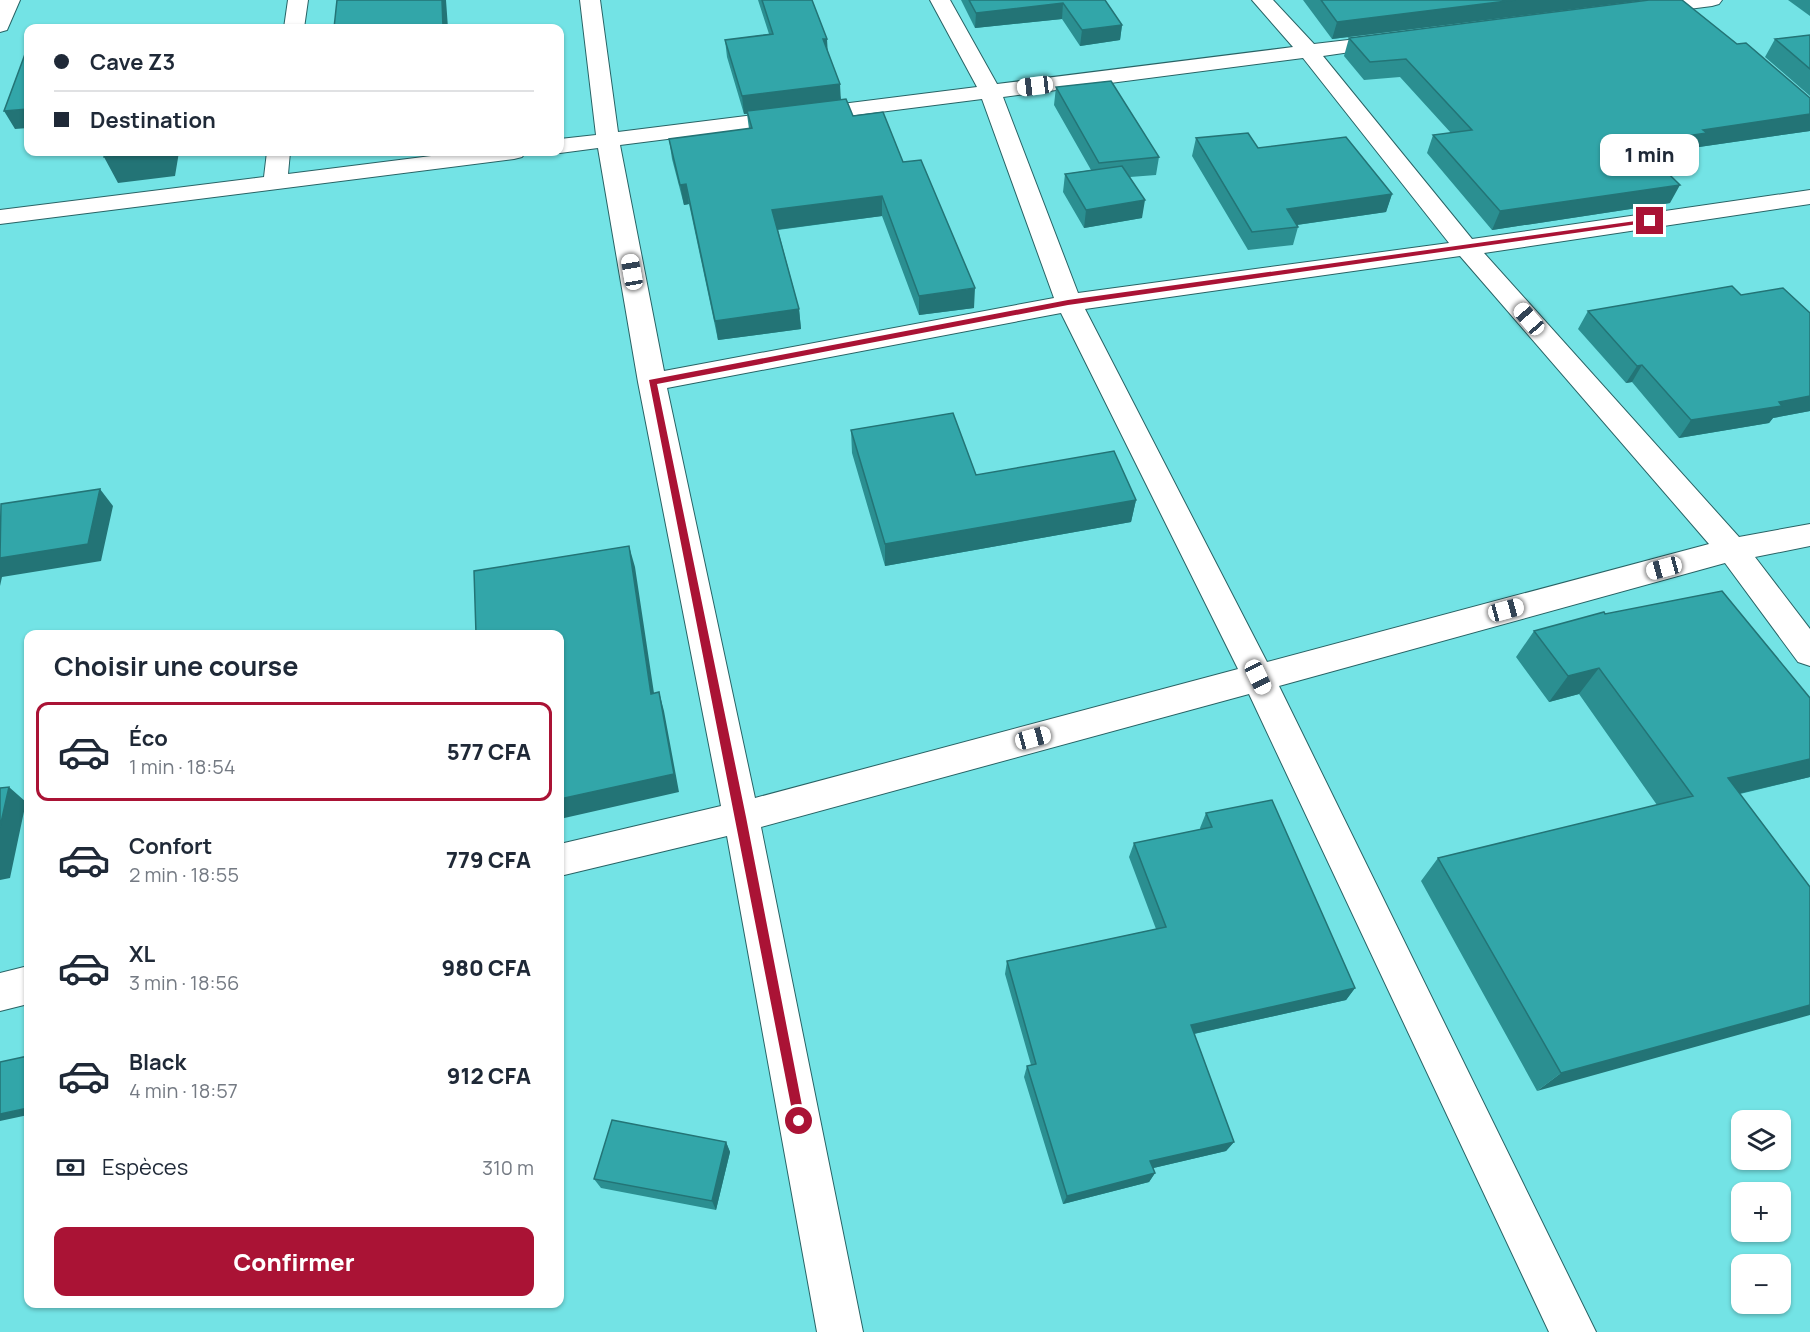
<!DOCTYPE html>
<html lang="fr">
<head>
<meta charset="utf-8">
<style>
	body { margin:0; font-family:Manrope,sans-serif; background:#f6f6f7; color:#1f2937; height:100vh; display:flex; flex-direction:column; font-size:22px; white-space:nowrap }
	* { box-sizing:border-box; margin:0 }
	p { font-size:20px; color:#747a83 }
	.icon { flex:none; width:33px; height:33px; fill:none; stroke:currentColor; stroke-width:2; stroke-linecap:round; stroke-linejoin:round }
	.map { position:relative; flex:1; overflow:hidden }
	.details { position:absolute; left:24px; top:630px; width:540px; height:678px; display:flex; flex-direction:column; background:#fff; border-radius:12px; box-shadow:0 2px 4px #0004 }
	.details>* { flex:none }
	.banner { position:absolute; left:24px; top:24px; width:540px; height:132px; border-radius:12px; box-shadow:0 2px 4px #0004; display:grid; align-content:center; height:132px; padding:0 30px; background:#fff }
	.controls { position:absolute; left:1731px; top:1110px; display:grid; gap:12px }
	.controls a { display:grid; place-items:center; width:60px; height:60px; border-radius:12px; background:#fff; box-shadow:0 2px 4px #0004; font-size:30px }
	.end { position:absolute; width:27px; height:27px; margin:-14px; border:8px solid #aa1335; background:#fff; box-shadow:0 0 0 3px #fff }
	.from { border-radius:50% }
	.bubble { position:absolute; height:42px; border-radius:12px; background:#fff; box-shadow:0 2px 4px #0004; font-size:20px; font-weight:800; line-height:42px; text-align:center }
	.car { position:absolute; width:18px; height:36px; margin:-18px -9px; border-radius:8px; box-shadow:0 0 4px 2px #0007; background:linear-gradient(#fff 24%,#345 0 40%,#fff 0 76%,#345 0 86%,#fff 0) }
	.banner b { display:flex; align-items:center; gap:21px; height:57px; font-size:22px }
	.banner b+b { border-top:2px solid #e0e1e3 }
	.banner i { width:15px; height:15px; background:#1f2937 }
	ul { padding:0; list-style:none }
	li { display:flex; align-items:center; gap:18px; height:99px; margin:0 12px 9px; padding:0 18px; border:3px solid transparent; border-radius:12px }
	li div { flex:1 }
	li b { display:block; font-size:22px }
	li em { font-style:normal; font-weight:800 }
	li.active { border-color:#aa1335 }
	li>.icon { width:54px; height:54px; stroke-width:1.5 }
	h2 { padding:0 30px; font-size:27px; line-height:72px }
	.pay { display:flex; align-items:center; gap:15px; height:66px; padding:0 30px; font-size:22px }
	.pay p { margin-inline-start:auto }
	.cta { display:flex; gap:12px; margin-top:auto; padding:12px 30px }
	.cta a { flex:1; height:69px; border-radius:12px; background:#aa1335; color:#fff; font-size:24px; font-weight:800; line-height:69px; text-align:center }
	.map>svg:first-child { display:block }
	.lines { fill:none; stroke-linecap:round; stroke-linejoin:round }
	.street-casing { stroke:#286365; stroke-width:2 }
	.street { fill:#fff; fill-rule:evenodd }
	.wall { fill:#2b8f91 }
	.shaded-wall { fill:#237476 }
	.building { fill:#32a6a9; stroke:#237476; stroke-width:1.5 }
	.route { fill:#aa1335 }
</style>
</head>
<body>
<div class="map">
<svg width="1810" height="1332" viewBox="0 0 1810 1332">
	<rect width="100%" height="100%" fill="#73e3e5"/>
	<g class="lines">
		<defs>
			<path id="street" d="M0,0H20L7,30L0,32Z
				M288,0H308L304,28H284Z
				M580,0H600L618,132L977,87L930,0H950L997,84L1293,47L1252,0H1273L1314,44L1391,35L1398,37L1401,41L1398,45L1323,56L1472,239L1810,190V204L1484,253L1739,537L1810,524V546L1755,557L1810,629V666L1798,662L1725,563L1279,686L1596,1332H1549L1249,694L761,827L863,1332H817L727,836L560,876V844L721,806L638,382L598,148L560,153L554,152H560V139L596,135ZM1303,58L1449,243L1078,293L1003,97ZM982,99L1054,298L664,371L620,145ZM1460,256L1709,544L1267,662L1085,309ZM1061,313L1238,669L755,798L667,388Z
				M1665,0H1722L1719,4L1712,6L1642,15L1635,13L1632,9L1635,5Z
				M267,152H290L288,174L463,152H526L522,157L514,159L0,224V210L264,177Z
				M28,966V1004L0,1011V973Z"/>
		</defs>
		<use href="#street" class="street-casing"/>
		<use href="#street" class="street"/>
	</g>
	<path class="wall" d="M758,0H812L827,39V52L841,99L853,116L903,162L974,308L919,315L882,216L778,230L799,309L801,329L718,340L689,204L684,205L672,159L669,139L749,129L747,114H744L727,57L725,40L769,34Z
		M961,0H1105L1122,25L1120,40L1080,46L1062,19L975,28Z
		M1303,0H1646L1332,39Z
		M1788,0H1810V16Z
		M1810,35V96L1765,57L1775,39Z
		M1349,38L1810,114V131L1699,147L1697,152L1652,158L1670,203L1492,230L1427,153L1433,135L1451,133L1400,77L1364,80L1344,56Z
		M1056,87L1159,157L1156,175L1130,177L1142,218L1084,228L1063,192L1065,174L1091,170L1054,105Z
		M1196,138L1258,148L1392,194L1386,212L1297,225L1298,227L1293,245L1248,250L1192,156Z
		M1741,295L1810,313V411L1773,418L1769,423L1679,438L1632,382L1626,383L1578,329L1588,311Z
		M851,430L976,475L1136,500L1131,522L885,566L852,453Z
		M1605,614L1810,698V777L1740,794L1810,887L1537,1091L1421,881L1438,858L1657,805L1579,694L1549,702L1516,657L1534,631Z
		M1206,813L1355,988L1346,1000L1194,1034L1234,1142L1226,1151L1153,1168L1155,1173L1149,1182L1063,1204L1024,1077L1027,1066L1031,1065L1005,974L1007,961L1156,929L1129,857L1134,843L1201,830L1200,828Z
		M726,1142L730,1152L716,1210L601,1188L594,1179Z"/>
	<path class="shaded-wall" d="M442,0H446L448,28H443Z
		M1515,0H1646L1332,39L1337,22Z
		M1063,3L1062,19L975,28L976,13Z
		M1122,25L1120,40L1080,46L1082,30Z
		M823,39H827L828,56Z
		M840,84L841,102L744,114L742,96Z
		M28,109V128L15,129L4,111Z
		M1810,114V131L1699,147L1697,152L1628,161L1637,143L1703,130Z
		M149,152H179L175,176L118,183L104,157Z
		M686,184L689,204L684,205L680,185Z
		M1680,185L1670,203L1492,230L1500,211Z
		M1392,194L1386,212L1282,227L1287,209Z
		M882,196V216L774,230L772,210Z
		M1145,200L1142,218L1084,228L1086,210Z
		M975,288L974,308L919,315V296Z
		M799,309L801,329L718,340L715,321Z
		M1642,365L1632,382L1626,383L1637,366Z
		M1810,396V411L1773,418L1769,423L1679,438L1691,420Z
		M100,489L113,506L101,561L2,577L0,586V558Z
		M1136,500L1131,522L885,566V544Z
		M629,546L635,567L657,713L651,694Z
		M1599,668L1579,694L1549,702L1568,676Z
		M659,692L664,711L679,792L560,819V799Z
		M1810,759V777L1703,802L1728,778Z
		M9,787L26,802L10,878L0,880V827Z
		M1355,988L1346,1000L1184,1036L1191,1025Z
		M1810,1005V1015L1537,1091L1561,1073Z
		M28,1108V1115L0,1121V1114Z
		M726,1142L730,1152L716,1210L712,1201Z
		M1234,1142L1226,1151L1145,1170L1150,1161Z
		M1155,1173L1149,1182L1063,1204L1067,1196Z"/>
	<path class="building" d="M337,0H442L443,28H334Z
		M762,0H812L827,39H823L840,84L742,96L725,40L773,34Z
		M969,0H1105L1122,25L1082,30L1063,3L976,13Z
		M1321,0H1515L1337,22Z
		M1649,0H1682L1737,44L1746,43L1810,98V114L1703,130L1707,133L1637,143L1680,185L1500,211L1433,135L1472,130L1406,59L1370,62L1349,38Z
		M137,25L136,28H105Z
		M1810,35V69L1775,39Z
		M28,46V109L4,111Z
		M1111,81L1159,157L1099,163L1056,87Z
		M846,99L853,116L883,112L903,162L921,160L975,288L919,296L882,196L772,210L799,309L715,321L686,184L680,185L669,139L752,128L747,111Z
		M1248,133L1258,148L1346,137L1392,194L1287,209L1298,227L1252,232L1196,138Z
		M105,152H149L104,157Z
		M1122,166L1145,200L1086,210L1065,174Z
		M1732,286L1741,295L1783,288L1810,313V396L1779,402L1782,406L1691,420L1642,365L1637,366L1588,311Z
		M953,413L976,475L1114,451L1136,500L885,544L851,430Z
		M100,489L88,544L0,558L1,504Z
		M629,546L651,694L659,692L674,774L560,799V634H476L474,571Z
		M1722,591L1810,698V759L1728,778L1810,887V1005L1561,1073L1438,858L1693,796L1599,668L1568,676L1534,631L1604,612L1605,614Z
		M9,787L0,827V788Z
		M1272,800L1355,988L1191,1025L1234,1142L1150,1161L1155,1173L1067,1196L1027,1066L1036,1064L1007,961L1166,927L1134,843L1212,827L1206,813Z
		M28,1056V1108L0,1114V1062Z
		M612,1120L726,1142L712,1201L594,1179Z"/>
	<path class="route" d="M1650,219L1652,222L1068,305L657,384L746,817L805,1121L804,1126L799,1128L795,1126L649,380L1068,300Z"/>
</svg>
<div class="controls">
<a><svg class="icon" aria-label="layers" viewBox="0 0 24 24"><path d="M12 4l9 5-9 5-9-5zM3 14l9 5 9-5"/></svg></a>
<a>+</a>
<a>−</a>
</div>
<i class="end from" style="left:799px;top:1121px"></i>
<i class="end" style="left:1650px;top:221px"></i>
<div class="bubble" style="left:1600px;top:134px;width:99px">1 min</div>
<i class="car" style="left:1035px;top:86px;rotate:263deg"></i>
<i class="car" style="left:632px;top:272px;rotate:350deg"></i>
<i class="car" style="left:1529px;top:319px;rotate:319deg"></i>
<i class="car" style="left:1664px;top:568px;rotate:255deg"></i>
<i class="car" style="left:1506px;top:610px;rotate:75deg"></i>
<i class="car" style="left:1258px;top:677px;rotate:154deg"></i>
<i class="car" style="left:1033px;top:738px;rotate:75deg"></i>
<div class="banner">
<b><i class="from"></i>Cave Z3</b>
<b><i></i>Destination</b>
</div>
<section class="details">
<h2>Choisir une course</h2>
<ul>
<li class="active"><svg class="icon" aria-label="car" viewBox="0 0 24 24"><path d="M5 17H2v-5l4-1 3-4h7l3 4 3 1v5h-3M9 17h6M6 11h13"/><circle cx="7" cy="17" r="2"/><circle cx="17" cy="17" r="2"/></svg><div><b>Éco</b><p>1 min · 18:54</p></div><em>577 CFA</em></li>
<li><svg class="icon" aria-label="car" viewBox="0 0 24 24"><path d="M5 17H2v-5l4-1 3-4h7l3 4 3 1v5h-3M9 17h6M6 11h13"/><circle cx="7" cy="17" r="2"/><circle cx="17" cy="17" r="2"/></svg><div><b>Confort</b><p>2 min · 18:55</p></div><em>779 CFA</em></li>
<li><svg class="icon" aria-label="car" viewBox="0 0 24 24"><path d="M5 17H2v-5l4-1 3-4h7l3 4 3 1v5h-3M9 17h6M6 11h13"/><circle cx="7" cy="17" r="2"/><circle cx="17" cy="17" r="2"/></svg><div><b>XL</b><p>3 min · 18:56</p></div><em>980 CFA</em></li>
<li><svg class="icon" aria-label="car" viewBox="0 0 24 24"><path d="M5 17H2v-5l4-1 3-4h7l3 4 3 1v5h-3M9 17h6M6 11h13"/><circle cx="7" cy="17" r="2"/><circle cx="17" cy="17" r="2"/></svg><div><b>Black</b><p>4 min · 18:57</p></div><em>912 CFA</em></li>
</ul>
<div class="pay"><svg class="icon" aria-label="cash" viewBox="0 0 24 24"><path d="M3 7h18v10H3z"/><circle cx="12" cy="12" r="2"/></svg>Espèces<p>310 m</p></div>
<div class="cta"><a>Confirmer</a></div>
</section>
</div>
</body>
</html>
